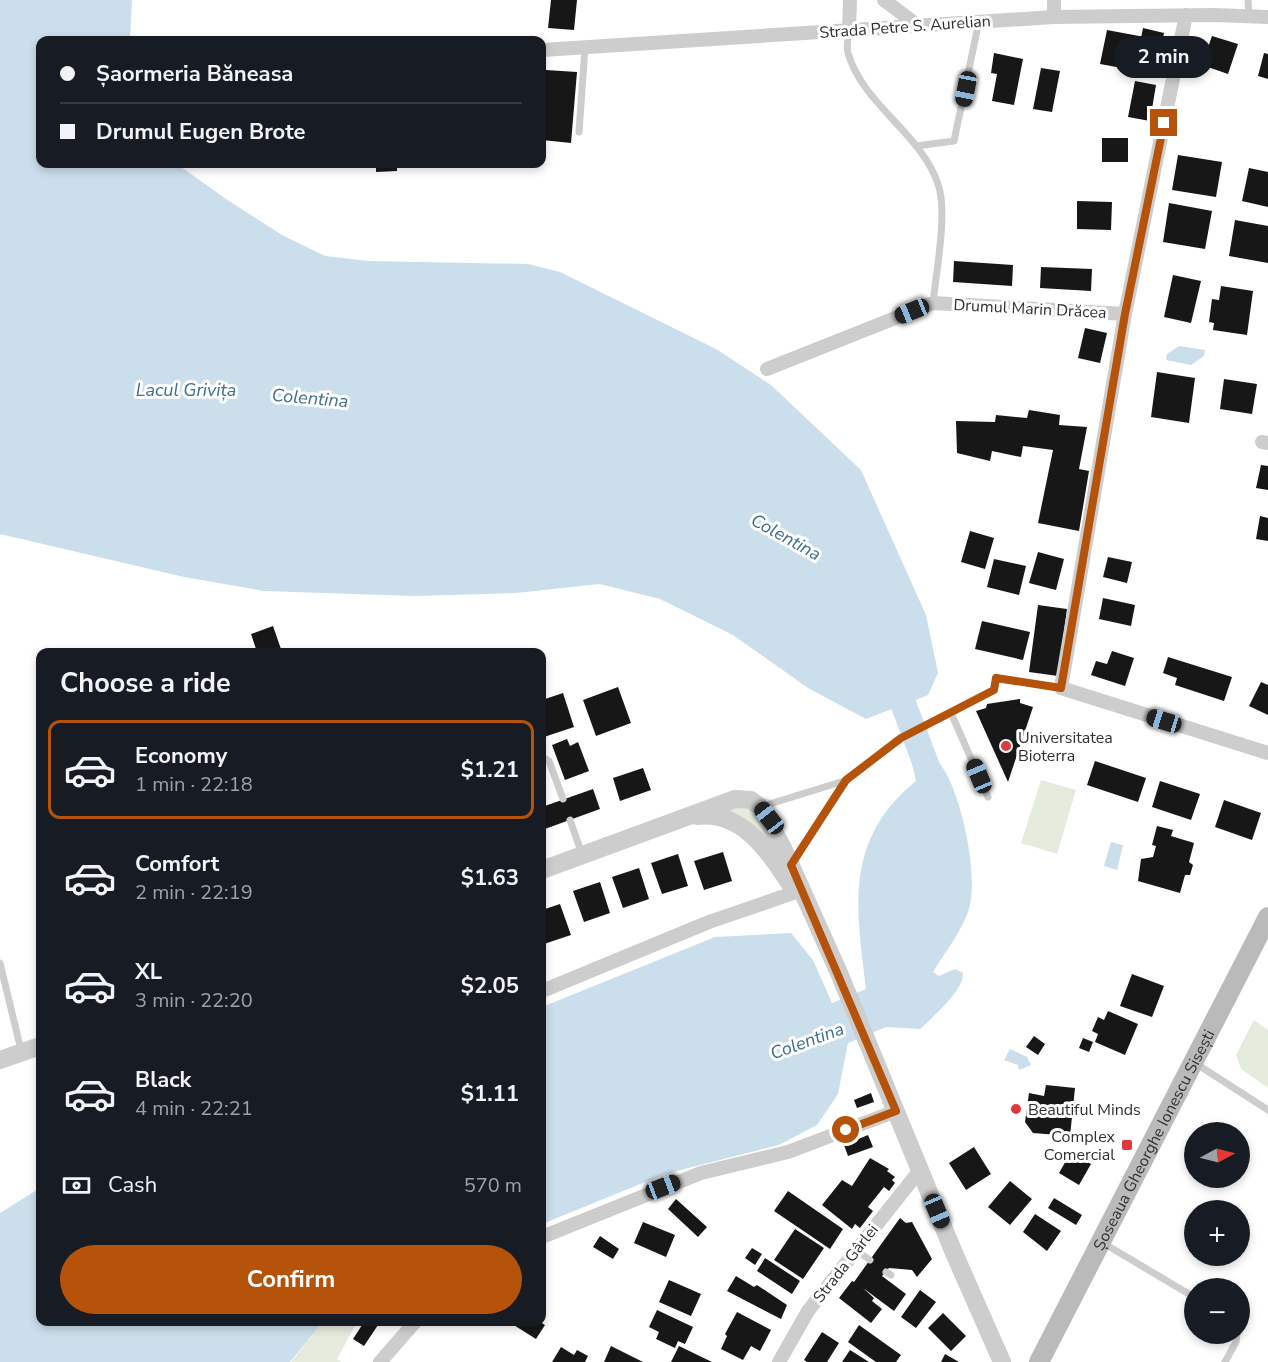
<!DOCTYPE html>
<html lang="en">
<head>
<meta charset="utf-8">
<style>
	body { margin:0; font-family:"Nunito Sans",sans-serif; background:#242831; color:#f1f3f6; height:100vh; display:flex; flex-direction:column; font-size:22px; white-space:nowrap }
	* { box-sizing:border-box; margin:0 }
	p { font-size:20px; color:#9ea1a6 }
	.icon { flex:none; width:33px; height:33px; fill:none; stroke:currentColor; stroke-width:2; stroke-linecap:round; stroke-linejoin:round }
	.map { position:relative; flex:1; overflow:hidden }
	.sheet { position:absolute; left:36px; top:648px; width:510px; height:678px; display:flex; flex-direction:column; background:#171b24; border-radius:12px; box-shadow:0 3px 9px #0003 }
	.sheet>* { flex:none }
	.banner { position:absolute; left:36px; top:36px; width:510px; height:132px; border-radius:12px; box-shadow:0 3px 9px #0003; display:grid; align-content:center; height:132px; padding:0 24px; background:#171b24 }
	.needle { width:39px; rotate:83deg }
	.fabs { position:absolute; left:1184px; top:1122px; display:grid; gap:12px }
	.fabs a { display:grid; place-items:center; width:66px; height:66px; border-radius:50%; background:#171b24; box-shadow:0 3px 9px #0003; font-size:30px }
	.end { position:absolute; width:27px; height:27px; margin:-14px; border:8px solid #b45309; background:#fff; box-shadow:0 0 0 3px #fff }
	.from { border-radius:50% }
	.bubble { position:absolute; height:42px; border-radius:21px; background:#171b24; box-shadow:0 3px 9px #0003; font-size:20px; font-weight:700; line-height:42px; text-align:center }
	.car { position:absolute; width:18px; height:36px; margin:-18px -9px; border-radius:8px; box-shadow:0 0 4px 2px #0007; background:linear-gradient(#222 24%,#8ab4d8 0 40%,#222 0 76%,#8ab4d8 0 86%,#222 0) }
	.banner b { display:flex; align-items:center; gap:21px; height:57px; font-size:22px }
	.banner b+b { border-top:2px solid #363941 }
	.banner i { width:15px; height:15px; background:#f1f3f6 }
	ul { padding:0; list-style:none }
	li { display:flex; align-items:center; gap:18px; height:99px; margin:0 12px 9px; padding:0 12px; border:3px solid transparent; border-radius:12px }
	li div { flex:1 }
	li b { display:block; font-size:22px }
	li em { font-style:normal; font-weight:700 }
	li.selected { border-color:#b45309 }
	li>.icon { width:54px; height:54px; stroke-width:1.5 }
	h2 { padding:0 24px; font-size:27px; line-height:72px }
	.pay { display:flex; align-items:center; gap:15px; height:66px; padding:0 24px; font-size:22px }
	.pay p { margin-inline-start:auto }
	.action { display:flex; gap:12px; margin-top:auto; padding:12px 24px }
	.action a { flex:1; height:69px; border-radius:36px; background:#b45309; color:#fff; font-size:24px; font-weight:700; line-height:69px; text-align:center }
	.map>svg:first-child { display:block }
	.green { fill:#e5ecde }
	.water { fill:#cbdeeb }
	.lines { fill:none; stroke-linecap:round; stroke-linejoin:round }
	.river { stroke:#cbdeeb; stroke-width:26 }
	.building { fill:#171717 }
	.service { stroke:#cdcdcd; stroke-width:7 }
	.minor { stroke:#cdcdcd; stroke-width:14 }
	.tertiary { stroke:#cdcdcd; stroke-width:18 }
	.secondary { stroke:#bababa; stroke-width:20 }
	.route { stroke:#b45309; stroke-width:8 }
	.poi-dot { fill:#e0383f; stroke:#fff; stroke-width:2 }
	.labels { text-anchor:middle; stroke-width:6; stroke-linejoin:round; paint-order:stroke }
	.street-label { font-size:16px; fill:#303030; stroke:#fff }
	.poi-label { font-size:16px; fill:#303030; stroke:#fff; text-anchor:start }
	.water-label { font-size:18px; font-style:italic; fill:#3f6e90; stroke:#fff }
</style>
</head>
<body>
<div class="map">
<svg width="1268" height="1362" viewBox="0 0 1268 1362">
	<rect width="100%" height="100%" fill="#fff"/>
	<path class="green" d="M1041,780L1076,790L1057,854L1021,843Z
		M740,806L750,810L769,828L767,843L724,812Z
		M1254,1020L1268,1030V1088L1241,1069L1236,1055Z
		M323,1322H357L337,1359L342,1362H291Z"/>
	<path class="water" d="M0,0H132L130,40H40V164H177L226,199L282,235L325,256L369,261L528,264L560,272L716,349L771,385L861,470L926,615L938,673L928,695L866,719L808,688L733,635L660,599L600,584L516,593L415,596L264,591L184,577L0,534Z
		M1179,346L1205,350L1204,356L1191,365L1166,360L1167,354Z
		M925,746C931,753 938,760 943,768C962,797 980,879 968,912C960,934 945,952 933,972L939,976L955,969L963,973C964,990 933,1017 920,1029L886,1027L848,1043L838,1094L817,1125L779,1145L665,1174L542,1224V1007L715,937L791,933L813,960L832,1003L866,989C856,907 844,839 916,781L909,751Z
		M1111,842L1123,845L1117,870L1104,866Z
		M1010,1049L1027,1057L1031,1065L1019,1070L1018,1065L1004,1060Z
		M40,1188V1322H323L290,1362H0V1213Z"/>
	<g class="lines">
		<path class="river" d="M892,674L932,780"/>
	</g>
	<path class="building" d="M551,0H577L574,30L548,28Z
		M1143,28L1164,33L1156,73L1135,69Z
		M1107,30L1139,36L1133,70L1100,64Z
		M1212,36L1238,44L1228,74L1202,65Z
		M994,53L1023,59L1014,105L992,101L997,74L991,73Z
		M1264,53L1268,54V79L1258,76Z
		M1041,68L1060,71L1052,112L1033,109Z
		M546,70L577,72L571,143L542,140Z
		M1135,81L1156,85L1150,121L1128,117Z
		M1102,138H1128V162H1102Z
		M1178,155L1222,162L1216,197L1172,190Z
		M376,164H397V171L376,172Z
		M1249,168L1268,172V207L1242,201Z
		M1077,201L1112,202L1111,230L1077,229Z
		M1169,203L1212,211L1205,249L1163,242Z
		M1235,220L1268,226V263L1229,256Z
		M954,261L1013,265L1012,286L953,282Z
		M1041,267L1092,269L1091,291L1040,288Z
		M1173,275L1201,281L1191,323L1164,317Z
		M1221,286L1253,291L1247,335L1213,330L1214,323L1209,322L1212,299L1219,300Z
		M1085,328L1107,333L1100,363L1078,358Z
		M1157,372L1195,378L1189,423L1151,417Z
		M1224,379L1257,384L1252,414L1220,409Z
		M1029,410L1060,415L1059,425L1087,427L1079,469L1089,471L1079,531L1038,523L1053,450L1023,446L1021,457L992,451L990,461L957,453L956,421L995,422L996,415L1027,418Z
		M1261,465L1268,466V490L1256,488Z
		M1260,516L1268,518V541L1256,539Z
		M970,531L994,538L985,569L961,562Z
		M1038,552L1064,559L1056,590L1029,583Z
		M1108,557L1132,562L1127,583L1103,577Z
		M994,559L1026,566L1019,595L987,587Z
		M1103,598L1135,605L1131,626L1099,619Z
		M1038,605L1067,609L1058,676L1029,672Z
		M982,621L1030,632L1023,660L975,649Z
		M273,626L282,652H268L267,650L257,652L251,634Z
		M1112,651L1134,658L1125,686L1091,675L1096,661L1107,664Z
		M1168,657L1232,677L1224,701L1175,685L1177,678L1163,673Z
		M1261,682L1268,685V715L1249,706Z
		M618,687L631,723L596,736L583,700Z
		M563,693L574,727L544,737L542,729V700Z
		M1020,699V703L1033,707L1008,782L976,711L986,708L987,704Z
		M567,739L570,746L578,742L589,771L565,780L552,745Z
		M1095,761L1146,778L1138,802L1087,785Z
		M643,768L651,790L620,801L613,778Z
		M1160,781L1200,794L1191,820L1152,807Z
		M593,789L600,809L542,830V807Z
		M1224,800L1261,813L1252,840L1215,827Z
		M1157,826L1173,830L1171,836L1194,843L1189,862L1193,865L1190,875H1185L1180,893L1138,881L1141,859L1153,857L1156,846L1152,845Z
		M723,852L732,881L704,890L694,861Z
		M678,854L688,886L662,894L651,863Z
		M639,868L649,899L623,908L612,877Z
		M600,882L610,913L584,922L573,891Z
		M560,904L571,935L544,944L542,937V910Z
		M1132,974L1164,986L1152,1017L1120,1006Z
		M1108,1011L1138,1024L1125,1055L1095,1042L1098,1034L1092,1031L1098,1017L1104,1020Z
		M1034,1036L1045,1044L1038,1055L1026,1047Z
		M1083,1038L1093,1042L1089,1052L1079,1048Z
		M1046,1085L1075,1088L1070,1136L1033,1133L1025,1122L1029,1093L1044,1096Z
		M871,1093L874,1102L857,1108L854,1100Z
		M868,1135L873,1147L848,1156L844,1145Z
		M974,1147L991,1174L966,1190L949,1163Z
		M1071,1152L1091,1164L1079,1185L1059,1173Z
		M870,1158L889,1169L887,1171L895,1177L892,1180L895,1183L889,1191L884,1187L868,1207L873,1211L860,1228L855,1224L852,1229L822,1205L842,1180L852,1186Z
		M1010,1181L1032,1199L1010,1225L988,1207Z
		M788,1191L843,1229L830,1249L774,1211Z
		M1054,1198L1082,1215L1076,1225L1048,1208Z
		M676,1199L707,1227L698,1237L668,1209Z
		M1035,1214L1061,1231L1047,1251L1023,1232Z
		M900,1218L906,1223L912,1222L932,1259L917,1277L912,1270L889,1268L882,1276L906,1294L894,1311L863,1288L874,1298L872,1301L882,1309L871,1323L839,1298L852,1281L854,1282Z
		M643,1222L675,1235L666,1257L634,1243Z
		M795,1229L824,1248L803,1279L774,1260Z
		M600,1236L619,1249L613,1259L593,1247Z
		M752,1248L762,1254L755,1265L745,1258Z
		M765,1258L800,1281L792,1294L757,1271Z
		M736,1276L754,1287L757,1285L787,1305L781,1319L727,1291Z
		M669,1280L701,1294L691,1316L659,1302Z
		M920,1290L936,1302L916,1328L901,1317Z
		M657,1310L693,1327L685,1344L678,1341L675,1348L656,1339L659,1332L649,1327Z
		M737,1312L771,1330L760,1351L751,1346L743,1360L721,1349L727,1336L725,1334Z
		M943,1313L966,1336L951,1351L928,1328Z
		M364,1322H380L364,1346L353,1339Z
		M509,1322H540L545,1325L536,1339Z
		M859,1325L901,1355L896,1362H876L848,1342Z
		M822,1332L839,1343L827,1362H807L804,1360Z
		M611,1346L643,1362H604Z
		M679,1346L712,1362H671Z
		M561,1347L574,1355L577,1350L588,1356L585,1362H552Z
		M850,1350L869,1362H842Z
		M945,1354L959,1362H941Z"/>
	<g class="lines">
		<path class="service" d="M1248,0L1249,16
			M849,30C848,37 846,46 848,53C863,105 921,133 938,184C948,212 936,272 933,303
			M579,132L585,47
			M916,146L954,141L979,21
			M542,757L549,761L563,799
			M988,797L951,713L994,690L996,678L1061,688
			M760,807L847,780
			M570,820L582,854
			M792,862L847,780L901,738L951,713
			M0,963L21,1050
			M1195,1063L1268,1110
			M1103,1243L1194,1297
			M856,1250L870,1260
			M886,1272L891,1275
			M1225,1362L1236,1342L1237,1334"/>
		<path class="minor" d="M884,0L917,25
			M1186,15L1125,314L1061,688L1268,753
			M1054,17V0
			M849,30L850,0
			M542,50L1054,17L1214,15L1268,17
			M767,369L933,303L1125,314
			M1262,442L1268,443
			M542,991L709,922L796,892
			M542,1237L701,1173L788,1152L896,1111
			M380,1362L415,1322
			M779,1362L808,1311L920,1170"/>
		<path class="tertiary" d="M697,816C743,811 768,851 790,884
			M542,870L735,799L751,800L760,807L783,848L839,973L954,1253L1002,1362
			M0,1060L40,1046"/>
		<path class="secondary" id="s1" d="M1039,1362L1268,917"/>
	</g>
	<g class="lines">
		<path class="route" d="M846,1130L896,1111L791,865L846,780L901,738L994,690L996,678L1061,688L1125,314L1164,123"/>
	</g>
	<g class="poi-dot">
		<circle cx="1006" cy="746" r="6"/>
		<circle cx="1016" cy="1109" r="6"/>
		<rect x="1121" y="1139" width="12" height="12" rx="3"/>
	</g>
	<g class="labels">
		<g class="street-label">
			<text transform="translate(905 26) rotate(-4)" y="6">Strada Petre S. Aurelian</text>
			<text transform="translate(1030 308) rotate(3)" y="6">Drumul Marin Drăcea</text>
			<text dy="6" stroke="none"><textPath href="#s1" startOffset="250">Șoseaua Gheorghe Ionescu Sisești</textPath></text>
			<text transform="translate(845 1263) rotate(-52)" y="6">Strada Gârlei</text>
		</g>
		<g class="poi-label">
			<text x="1018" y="743">Universitatea<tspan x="1018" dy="18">Bioterra</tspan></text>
			<text x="1028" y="1115">Beautiful Minds</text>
			<text x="1115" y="1142" text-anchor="end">Complex<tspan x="1115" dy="18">Comercial</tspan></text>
		</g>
		<g class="water-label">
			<text x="186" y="396">Lacul Grivița</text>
			<text transform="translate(310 398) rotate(5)" y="6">Colentina</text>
			<text transform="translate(786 537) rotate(29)" y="6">Colentina</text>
			<text transform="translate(807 1041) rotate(-20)" y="6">Colentina</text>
		</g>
	</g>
</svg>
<div class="fabs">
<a><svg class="needle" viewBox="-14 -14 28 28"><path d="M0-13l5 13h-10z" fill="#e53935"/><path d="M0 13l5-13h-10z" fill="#9ea1a6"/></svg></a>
<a>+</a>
<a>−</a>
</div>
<i class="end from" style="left:846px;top:1130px"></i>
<i class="end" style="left:1164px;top:123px"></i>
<div class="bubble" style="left:1114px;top:36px;width:99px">2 min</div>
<i class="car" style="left:966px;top:89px;rotate:191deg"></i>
<i class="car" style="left:912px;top:311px;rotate:248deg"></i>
<i class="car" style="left:1164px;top:721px;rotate:287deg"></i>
<i class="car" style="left:979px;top:776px;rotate:337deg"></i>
<i class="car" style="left:769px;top:818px;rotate:322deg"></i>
<i class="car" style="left:663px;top:1187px;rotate:69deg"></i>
<i class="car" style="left:937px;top:1211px;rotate:157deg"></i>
<div class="banner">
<b><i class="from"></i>Șaormeria Băneasa</b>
<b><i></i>Drumul Eugen Brote</b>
</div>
<section class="sheet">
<h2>Choose a ride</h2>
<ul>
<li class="selected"><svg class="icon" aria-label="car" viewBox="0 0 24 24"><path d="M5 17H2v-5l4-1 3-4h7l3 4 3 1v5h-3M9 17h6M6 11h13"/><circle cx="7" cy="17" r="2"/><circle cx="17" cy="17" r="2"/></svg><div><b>Economy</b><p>1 min · 22:18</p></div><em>$1.21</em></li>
<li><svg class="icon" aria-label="car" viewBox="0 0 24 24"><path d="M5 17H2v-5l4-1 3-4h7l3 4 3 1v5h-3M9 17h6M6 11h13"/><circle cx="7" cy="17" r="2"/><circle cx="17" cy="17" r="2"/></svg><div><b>Comfort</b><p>2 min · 22:19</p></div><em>$1.63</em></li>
<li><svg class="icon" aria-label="car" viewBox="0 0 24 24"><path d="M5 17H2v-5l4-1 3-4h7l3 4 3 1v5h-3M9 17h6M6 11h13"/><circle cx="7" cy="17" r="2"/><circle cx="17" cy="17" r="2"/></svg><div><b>XL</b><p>3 min · 22:20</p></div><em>$2.05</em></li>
<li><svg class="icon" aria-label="car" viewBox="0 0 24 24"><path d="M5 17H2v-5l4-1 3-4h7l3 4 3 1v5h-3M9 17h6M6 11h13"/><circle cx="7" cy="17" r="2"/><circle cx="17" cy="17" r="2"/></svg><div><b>Black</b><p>4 min · 22:21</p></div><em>$1.11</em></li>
</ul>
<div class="pay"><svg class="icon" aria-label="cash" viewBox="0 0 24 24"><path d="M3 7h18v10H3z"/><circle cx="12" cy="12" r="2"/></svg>Cash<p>570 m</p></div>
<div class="action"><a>Confirm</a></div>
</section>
</div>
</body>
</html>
